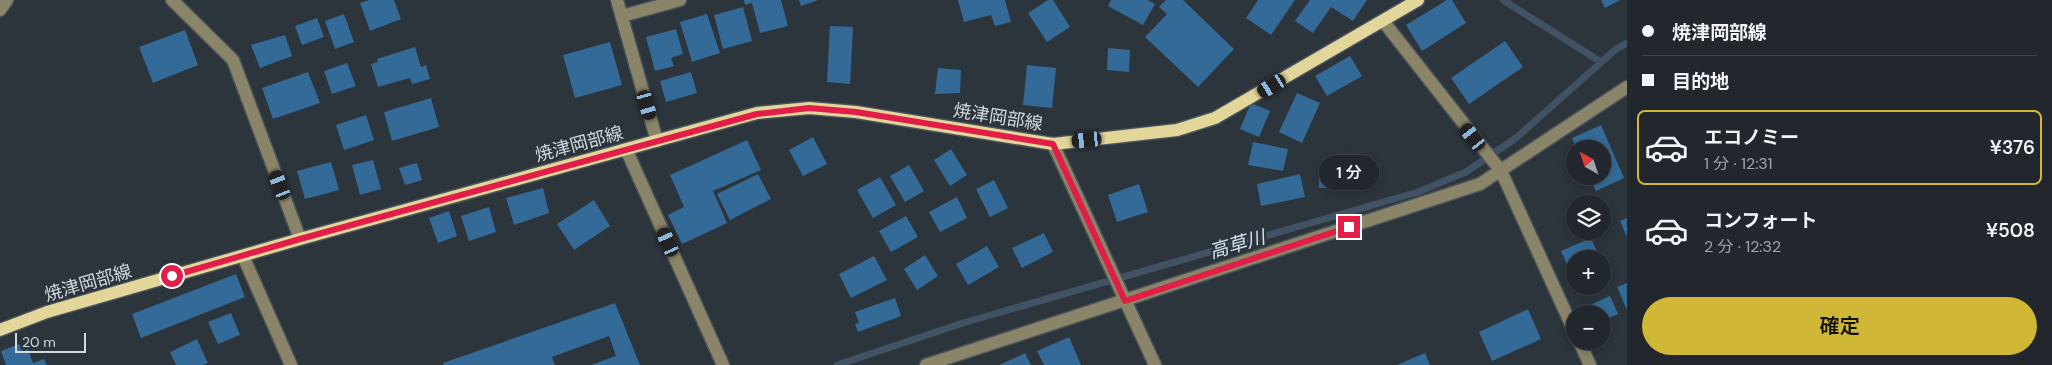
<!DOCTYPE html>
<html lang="ja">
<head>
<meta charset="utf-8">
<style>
	body { margin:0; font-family:"DM Sans","Noto Sans JP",sans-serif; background:#292f35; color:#f1f3f6; height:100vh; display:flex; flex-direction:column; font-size:19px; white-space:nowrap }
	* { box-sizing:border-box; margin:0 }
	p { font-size:16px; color:#a2a5aa }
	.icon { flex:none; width:28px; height:28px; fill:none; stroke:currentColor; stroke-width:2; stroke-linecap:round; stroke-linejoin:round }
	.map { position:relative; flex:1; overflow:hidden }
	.side { display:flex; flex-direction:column; background:#21272d; width:425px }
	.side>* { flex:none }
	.hud { display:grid; align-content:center; height:110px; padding:0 15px; background:#21272d }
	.needle { width:32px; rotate:320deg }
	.fabs { position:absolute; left:1566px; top:140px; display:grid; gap:10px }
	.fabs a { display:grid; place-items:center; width:45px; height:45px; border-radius:50%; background:#21272d; box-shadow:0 2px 8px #0003,0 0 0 1px #3e4449; font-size:25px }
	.scale { position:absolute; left:15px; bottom:12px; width:71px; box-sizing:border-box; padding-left:5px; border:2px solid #d4d9de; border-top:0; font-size:14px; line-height:18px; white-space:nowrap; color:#d4d9de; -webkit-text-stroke:4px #2c343c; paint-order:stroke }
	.end { position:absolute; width:22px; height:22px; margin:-11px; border:6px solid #e11d48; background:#fff; box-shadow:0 0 0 2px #fff }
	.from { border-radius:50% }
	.bubble { position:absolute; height:35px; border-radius:18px; background:#21272d; box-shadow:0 2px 8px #0003,0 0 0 1px #3e4449; font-size:16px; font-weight:600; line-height:35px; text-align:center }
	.car { position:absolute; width:15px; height:30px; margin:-15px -8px; border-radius:6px; box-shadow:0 0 4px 1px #0007; background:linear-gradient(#222 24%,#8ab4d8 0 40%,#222 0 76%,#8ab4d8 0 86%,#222 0) }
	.hud b { display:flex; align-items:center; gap:18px; height:48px; font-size:19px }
	.hud b+b { border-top:1px solid #3e4449 }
	.hud i { width:12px; height:12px; background:#f1f3f6 }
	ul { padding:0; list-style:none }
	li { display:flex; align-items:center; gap:15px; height:75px; margin:0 10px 8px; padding:0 5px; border:2px solid transparent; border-radius:8px }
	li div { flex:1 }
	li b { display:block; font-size:19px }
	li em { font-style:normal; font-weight:600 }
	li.selected { border-color:#d0b736 }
	li>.icon { width:45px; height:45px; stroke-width:1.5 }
	.cta { display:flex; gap:10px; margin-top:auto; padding:10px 15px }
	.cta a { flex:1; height:58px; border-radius:30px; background:#d0b736; color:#111; font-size:20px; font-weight:600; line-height:58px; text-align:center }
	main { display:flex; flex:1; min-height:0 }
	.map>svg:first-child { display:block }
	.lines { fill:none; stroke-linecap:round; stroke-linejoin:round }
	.stream { stroke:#405263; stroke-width:7 }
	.building { fill:#346a97 }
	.minor-casing { stroke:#4a5259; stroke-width:15 }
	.major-casing { stroke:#4a5259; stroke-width:15 }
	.minor { stroke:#8a8568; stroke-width:12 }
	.major { stroke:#e2d69b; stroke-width:12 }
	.route { stroke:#e11d48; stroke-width:6 }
	.labels { text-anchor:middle; stroke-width:4.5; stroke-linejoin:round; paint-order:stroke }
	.street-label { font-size:18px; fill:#d4d9de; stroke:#2c343c }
	.water-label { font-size:19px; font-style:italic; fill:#d5e3f1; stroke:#2c343c }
</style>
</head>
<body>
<main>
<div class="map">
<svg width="1627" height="365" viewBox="0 0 1627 365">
	<rect width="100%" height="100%" fill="#2c343c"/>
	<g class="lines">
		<path class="stream" d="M1503,0L1601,62
			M837,365L963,323L1418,192L1466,172L1516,138L1616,49L1627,43"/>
	</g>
	<path class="building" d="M369,0H394L401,19L370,31L360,3Z
		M744,0H781L788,26L760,33L752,3L745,5Z
		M799,0H818L801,6Z
		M958,0H1005L1011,22L995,26L991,15L964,22Z
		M1048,0H1053L1070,27L1047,42L1028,13Z
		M1111,0H1147L1155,4L1143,25L1108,6Z
		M1166,0H1183L1234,49L1198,87L1145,37L1167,14L1159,7Z
		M1258,0H1295L1271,35L1246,18Z
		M1310,0H1367L1353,21L1331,7L1313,33L1295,21Z
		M1447,0H1452L1466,23L1422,51L1406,25Z
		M1601,0H1620L1605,8Z
		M743,7L752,41L723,49L714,15Z
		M344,14L354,42L335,49L325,21Z
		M707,14L720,53L692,62L680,22Z
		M317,18L324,37L302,45L295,26Z
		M830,26L853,27L850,84L827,82Z
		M676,29L683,54L671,58L674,66L655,71L646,37Z
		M185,30L198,65L153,83L139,47Z
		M285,35L292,56L260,68L251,45Z
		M1505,41L1523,67L1469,104L1451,78Z
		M610,42L622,85L575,98L563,55Z
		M415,47L421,67L426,65L430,79L412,84L410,78L378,87L371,64L378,62L377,59Z
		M1108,48L1130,50L1129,72L1107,70Z
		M1350,56L1362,76L1327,96L1315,76Z
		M347,63L356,86L332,94L324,71Z
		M1027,65L1056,68L1052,108L1023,105Z
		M938,68L961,70L960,93L935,94Z
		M308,72L320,103L273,119L262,88Z
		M691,72L697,93L666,102L660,81Z
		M1297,93L1320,103L1302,143L1279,132Z
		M431,98L439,127L392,141L384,112Z
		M1251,103L1270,111L1259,137L1240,129Z
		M366,115L374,140L344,150L336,125Z
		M1601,125L1624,178L1596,191L1589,176H1602V149H1577L1572,138Z
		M813,137L827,164L803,176L789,150Z
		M747,140L761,170L713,191L727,223L682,244L668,215L684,207L670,175Z
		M1253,142L1288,149L1283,171L1248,165Z
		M951,149L967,175L950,186L934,160Z
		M373,160L381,189L360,195L352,165Z
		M331,162L339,190L305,199L297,171Z
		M417,163L422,180L405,185L399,168Z
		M909,165L924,191L905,202L890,176Z
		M1319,167H1363V188H1319Z
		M758,174L771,199L730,220L717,194Z
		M1300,174L1305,197L1261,206L1257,184Z
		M880,177L896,205L873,218L857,190Z
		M994,180L1008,208L990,217L976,189Z
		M1139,184L1148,212L1117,222L1108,195Z
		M543,188L549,213L514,225L506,198Z
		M957,197L967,218L940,232L929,212Z
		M594,200L610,226L574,250L557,224Z
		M489,207L496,232L469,241L461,216Z
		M449,211L457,236L438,243L429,218Z
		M906,216L918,237L891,252L879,231Z
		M1627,218V237L1620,221Z
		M1044,233L1053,252L1022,268L1012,248Z
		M1591,238L1600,259H1575L1574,280L1561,251Z
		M987,246L999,267L968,285L956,264Z
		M925,255L938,276L917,290L904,269Z
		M874,256L887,280L851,298L839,274Z
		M236,274L245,297L141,338L132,314Z
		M1627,283V310L1617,287Z
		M1610,296L1618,314L1602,321V314H1586L1584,308Z
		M895,298L901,316L858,332L855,324L859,323L855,312Z
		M615,303L640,365H591L616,356L609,336L552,357L555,365H444L443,363Z
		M1528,309L1541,339L1492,361L1479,332Z
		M231,313L240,335L218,344L208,322Z
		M1069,337L1081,365H1044L1037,351Z
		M197,339L208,363L203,365H176L170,352Z
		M19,344L23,352L28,349L33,363L44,359L47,365H6L1,351Z
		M1025,353L1031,365H999Z
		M1425,353L1430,365H1397Z"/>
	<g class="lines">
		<defs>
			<path id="minor" d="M172,0L233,60L300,239
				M617,0L657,141
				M0,10L7,0
				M622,16L680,0
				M1383,21L1501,171L1575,333
				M1053,144L1155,365
				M626,149L723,365
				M243,256L291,365
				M1579,341L1590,365
				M926,365L1480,184L1627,87"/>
			<path id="major" d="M0,330L47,312L300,239L757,113L809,108L856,112L1053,144L1177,130L1215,118L1418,0"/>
		</defs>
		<use href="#minor" class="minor-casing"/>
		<use href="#major" class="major-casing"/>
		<use href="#minor" class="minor"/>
		<use href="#major" class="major"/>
	</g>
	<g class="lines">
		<path class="route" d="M172,276L300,239L757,114L809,108L856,112L1053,144L1125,301L1349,227"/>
	</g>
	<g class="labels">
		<g class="street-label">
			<text transform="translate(998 117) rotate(9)" y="6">焼津岡部線</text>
			<text transform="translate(579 144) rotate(-15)" y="6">焼津岡部線</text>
			<text transform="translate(88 283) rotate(-16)" y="6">焼津岡部線</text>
		</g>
		<g class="water-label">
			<text transform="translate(1237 244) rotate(-16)" y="7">高草川</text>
		</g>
	</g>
</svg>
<div class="fabs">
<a><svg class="needle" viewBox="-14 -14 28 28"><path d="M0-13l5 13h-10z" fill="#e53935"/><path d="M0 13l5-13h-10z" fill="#a2a5aa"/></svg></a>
<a><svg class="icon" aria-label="layers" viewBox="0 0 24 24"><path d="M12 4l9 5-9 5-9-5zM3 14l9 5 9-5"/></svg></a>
<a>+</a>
<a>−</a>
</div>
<div class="scale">20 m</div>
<i class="end from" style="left:172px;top:276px"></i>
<i class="end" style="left:1349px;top:227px"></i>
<div class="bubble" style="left:1319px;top:155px;width:60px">1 分</div>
<i class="car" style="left:1272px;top:86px;rotate:239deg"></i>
<i class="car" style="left:647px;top:105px;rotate:164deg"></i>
<i class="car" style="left:1473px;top:137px;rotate:322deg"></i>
<i class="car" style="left:1087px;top:140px;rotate:264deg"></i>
<i class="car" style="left:280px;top:185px;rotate:339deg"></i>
<i class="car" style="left:668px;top:242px;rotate:336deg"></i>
</div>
<section class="side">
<div class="hud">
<b><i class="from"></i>焼津岡部線</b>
<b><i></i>目的地</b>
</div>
<ul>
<li class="selected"><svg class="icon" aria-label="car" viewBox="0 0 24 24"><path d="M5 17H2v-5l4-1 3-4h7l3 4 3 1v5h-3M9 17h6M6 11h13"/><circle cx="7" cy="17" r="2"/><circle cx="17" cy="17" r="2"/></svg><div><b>エコノミー</b><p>1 分 · 12:31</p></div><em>¥376</em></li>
<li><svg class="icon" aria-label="car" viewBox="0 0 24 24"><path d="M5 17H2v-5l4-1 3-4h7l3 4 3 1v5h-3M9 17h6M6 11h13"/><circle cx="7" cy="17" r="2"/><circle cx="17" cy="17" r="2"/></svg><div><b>コンフォート</b><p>2 分 · 12:32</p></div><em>¥508</em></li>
</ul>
<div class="cta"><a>確定</a></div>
</section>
</main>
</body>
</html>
